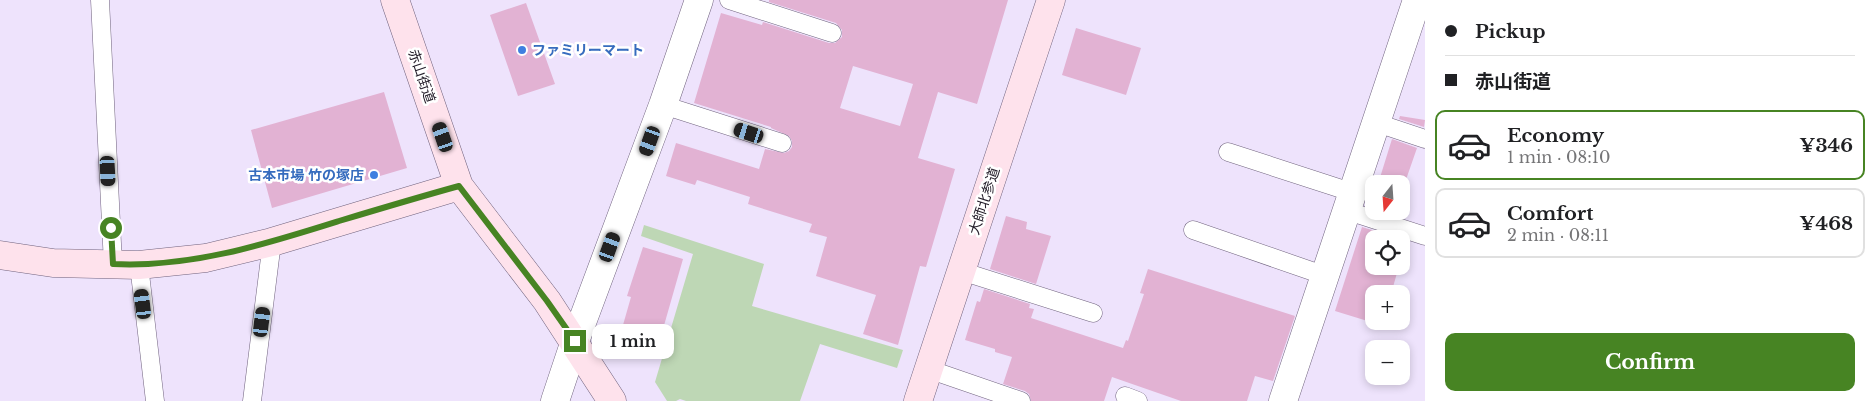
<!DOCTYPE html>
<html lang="en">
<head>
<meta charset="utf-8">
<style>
	body { margin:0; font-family:"Libre Baskerville","Noto Sans JP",serif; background:#f2f2f2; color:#202124; height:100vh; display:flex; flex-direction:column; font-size:19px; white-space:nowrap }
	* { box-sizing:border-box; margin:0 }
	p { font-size:16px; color:#757577 }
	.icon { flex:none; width:28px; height:28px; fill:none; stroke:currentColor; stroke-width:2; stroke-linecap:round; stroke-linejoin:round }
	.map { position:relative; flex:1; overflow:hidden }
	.side { display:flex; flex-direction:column; background:#fff; width:450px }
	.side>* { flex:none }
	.hud { display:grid; align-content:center; height:110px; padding:0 20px; background:#fff }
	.needle { width:32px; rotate:197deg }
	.buttons { position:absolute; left:1365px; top:175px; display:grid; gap:10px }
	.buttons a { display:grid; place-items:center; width:45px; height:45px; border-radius:10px; background:#fff; box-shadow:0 2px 8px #0003; font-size:25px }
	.end { position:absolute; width:22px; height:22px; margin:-11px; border:6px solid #478423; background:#fff; box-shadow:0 0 0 2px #fff }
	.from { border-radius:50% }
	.bubble { position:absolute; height:35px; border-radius:10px; background:#fff; box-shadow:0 2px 8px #0003; font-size:16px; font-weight:700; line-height:35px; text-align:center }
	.car { position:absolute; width:15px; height:30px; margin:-15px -8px; border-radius:6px; box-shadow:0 0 4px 1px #0007; background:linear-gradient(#222 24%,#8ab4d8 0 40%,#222 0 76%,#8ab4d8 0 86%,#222 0) }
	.hud b { display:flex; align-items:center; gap:18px; height:48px; font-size:19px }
	.hud b+b { border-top:1px solid #e0e0e0 }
	.hud i { width:12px; height:12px; background:#202124 }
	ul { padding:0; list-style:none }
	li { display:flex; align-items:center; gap:15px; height:70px; margin:0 10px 8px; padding:0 10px; border:2px solid #e0e0e0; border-radius:10px }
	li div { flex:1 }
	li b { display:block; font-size:19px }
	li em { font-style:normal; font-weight:700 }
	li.on { border-color:#478423 }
	li>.icon { width:45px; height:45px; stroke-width:1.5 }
	.primary-button { display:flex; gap:10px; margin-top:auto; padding:10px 20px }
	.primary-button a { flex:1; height:58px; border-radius:10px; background:#478423; color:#fff; font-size:20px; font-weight:700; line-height:58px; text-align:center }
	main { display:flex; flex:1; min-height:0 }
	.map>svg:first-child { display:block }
	.green { fill:#bed7b5 }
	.building { fill:#e2b2d3; fill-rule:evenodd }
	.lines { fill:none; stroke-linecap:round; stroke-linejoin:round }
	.lane-casing { stroke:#70637e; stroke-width:19 }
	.street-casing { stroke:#70637e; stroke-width:29 }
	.secondary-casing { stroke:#70637e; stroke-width:29 }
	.lane { stroke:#fff; stroke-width:18 }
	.street { stroke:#fff; stroke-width:28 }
	.secondary { stroke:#fee2ec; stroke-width:28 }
	.route { stroke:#478423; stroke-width:6 }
	.shop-dot { fill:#3f7fe0; stroke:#fff; stroke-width:2 }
	.labels { text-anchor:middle; stroke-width:5; stroke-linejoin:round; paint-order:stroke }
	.shop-label { font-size:14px; font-weight:bold; fill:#366cbe; stroke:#fff; text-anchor:start }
	.street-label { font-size:14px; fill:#26202c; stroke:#fff }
</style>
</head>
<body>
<main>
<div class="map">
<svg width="1425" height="401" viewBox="0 0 1425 401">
	<rect width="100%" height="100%" fill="#eee3fc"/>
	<path class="green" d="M644,225L764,264L752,306L903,350L897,368L820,344L800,401H686L680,399L676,401H667L655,382L693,254L641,236Z"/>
	<path class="building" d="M769,0H1008L977,104L938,92L918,158L955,169L926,267L920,266L898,345L863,334L876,295L816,276L827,237L809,232L812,224L748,204L750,197L697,180L695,185L666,176L676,143L759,169L765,149L784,153L789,151L792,147V141L789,136L771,128V127L694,103L721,13L762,25L763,22L829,43H835L842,37V30L836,23L769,2ZM853,66L913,84L900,126L840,108Z
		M526,3L555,84L518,96L490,15Z
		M1076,28L1141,48L1126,95L1062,75Z
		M384,92L407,168L272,208L251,130Z
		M1400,116L1425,120L1424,127L1399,119Z
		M1392,139L1417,148L1401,194V184H1378Z
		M1006,216L1027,222L1026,229L1051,236L1036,284L990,269Z
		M1362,227L1388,235L1387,237L1391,239H1374V266H1399L1391,294H1374V321H1389L1387,327L1335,311Z
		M643,247L683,259L661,336L623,325L631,297L627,296Z
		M1148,269L1295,316L1273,381L1255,376L1247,401H1181L1112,377L1104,401H1031L1029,394L1025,391L1003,384L1012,357L995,352V349L965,340L977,301L980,302L984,289L1030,304L1029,308L1034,309L1031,318L1123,348L1126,340L1128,341L1144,294L1140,293Z"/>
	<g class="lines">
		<defs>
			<path id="lane" d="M100,0L113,264
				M729,0L832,33
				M663,105L782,143
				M1377,123L1425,139
				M1228,152L1354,193
				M1348,211L1425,236
				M1193,230L1326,276
				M139,265L155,401
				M961,271L1093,313
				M928,369L1021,401
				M1125,396L1138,401
				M252,401L272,242"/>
			<path id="street" d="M555,401L575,341L663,105L699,0
				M1283,401L1417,0"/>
			<path id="secondary" d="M395,0L459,186L547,301L612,401
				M0,255L53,263L139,265L206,258L272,242L459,186
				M918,401L1051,0"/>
		</defs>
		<use href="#lane" class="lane-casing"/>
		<use href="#street" class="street-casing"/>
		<use href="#secondary" class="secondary-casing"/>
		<use href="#lane" class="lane"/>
		<use href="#street" class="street"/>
		<use href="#secondary" class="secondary"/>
	</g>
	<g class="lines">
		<path class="route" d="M111,228L113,264C191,268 266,244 339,221C379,209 419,197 459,186L547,301L575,341"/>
	</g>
	<g class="shop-dot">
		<circle cx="522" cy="50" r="5"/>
		<circle cx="374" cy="175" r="5"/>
	</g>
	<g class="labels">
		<g class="shop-label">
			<text x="532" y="55">ファミリーマート</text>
			<text x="364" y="180" text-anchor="end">古本市場 竹の塚店</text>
		</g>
		<g class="street-label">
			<text transform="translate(422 76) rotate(71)" y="5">赤山街道</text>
			<text transform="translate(984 201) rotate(-72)" y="5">大師北参道</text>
		</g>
	</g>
</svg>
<div class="buttons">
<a><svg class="needle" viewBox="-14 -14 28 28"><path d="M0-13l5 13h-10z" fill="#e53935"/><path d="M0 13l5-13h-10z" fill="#757577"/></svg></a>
<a><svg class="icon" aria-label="locate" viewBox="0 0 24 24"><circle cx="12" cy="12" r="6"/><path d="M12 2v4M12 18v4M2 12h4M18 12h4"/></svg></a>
<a>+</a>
<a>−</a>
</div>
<i class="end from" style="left:111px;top:228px"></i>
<i class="end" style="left:575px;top:341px"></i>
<div class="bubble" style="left:592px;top:324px;width:82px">1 min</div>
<i class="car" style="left:749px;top:133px;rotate:288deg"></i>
<i class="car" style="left:443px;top:137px;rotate:341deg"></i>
<i class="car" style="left:650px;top:141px;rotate:200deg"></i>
<i class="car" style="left:108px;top:171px;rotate:177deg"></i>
<i class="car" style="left:610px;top:247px;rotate:20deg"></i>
<i class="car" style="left:143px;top:304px;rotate:353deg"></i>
<i class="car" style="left:262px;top:322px;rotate:7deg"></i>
</div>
<section class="side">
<div class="hud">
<b><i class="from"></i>Pickup</b>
<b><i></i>赤山街道</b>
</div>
<ul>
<li class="on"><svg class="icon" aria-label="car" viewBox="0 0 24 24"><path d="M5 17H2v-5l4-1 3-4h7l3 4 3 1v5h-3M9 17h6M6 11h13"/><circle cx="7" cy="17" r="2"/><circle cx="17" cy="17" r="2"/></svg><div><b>Economy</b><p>1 min · 08:10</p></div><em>¥346</em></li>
<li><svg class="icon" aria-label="car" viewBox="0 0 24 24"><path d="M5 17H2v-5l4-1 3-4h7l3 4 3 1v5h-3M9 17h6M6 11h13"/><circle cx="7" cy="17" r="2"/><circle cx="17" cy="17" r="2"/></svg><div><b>Comfort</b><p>2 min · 08:11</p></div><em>¥468</em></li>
</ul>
<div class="primary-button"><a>Confirm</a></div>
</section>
</main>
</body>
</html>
